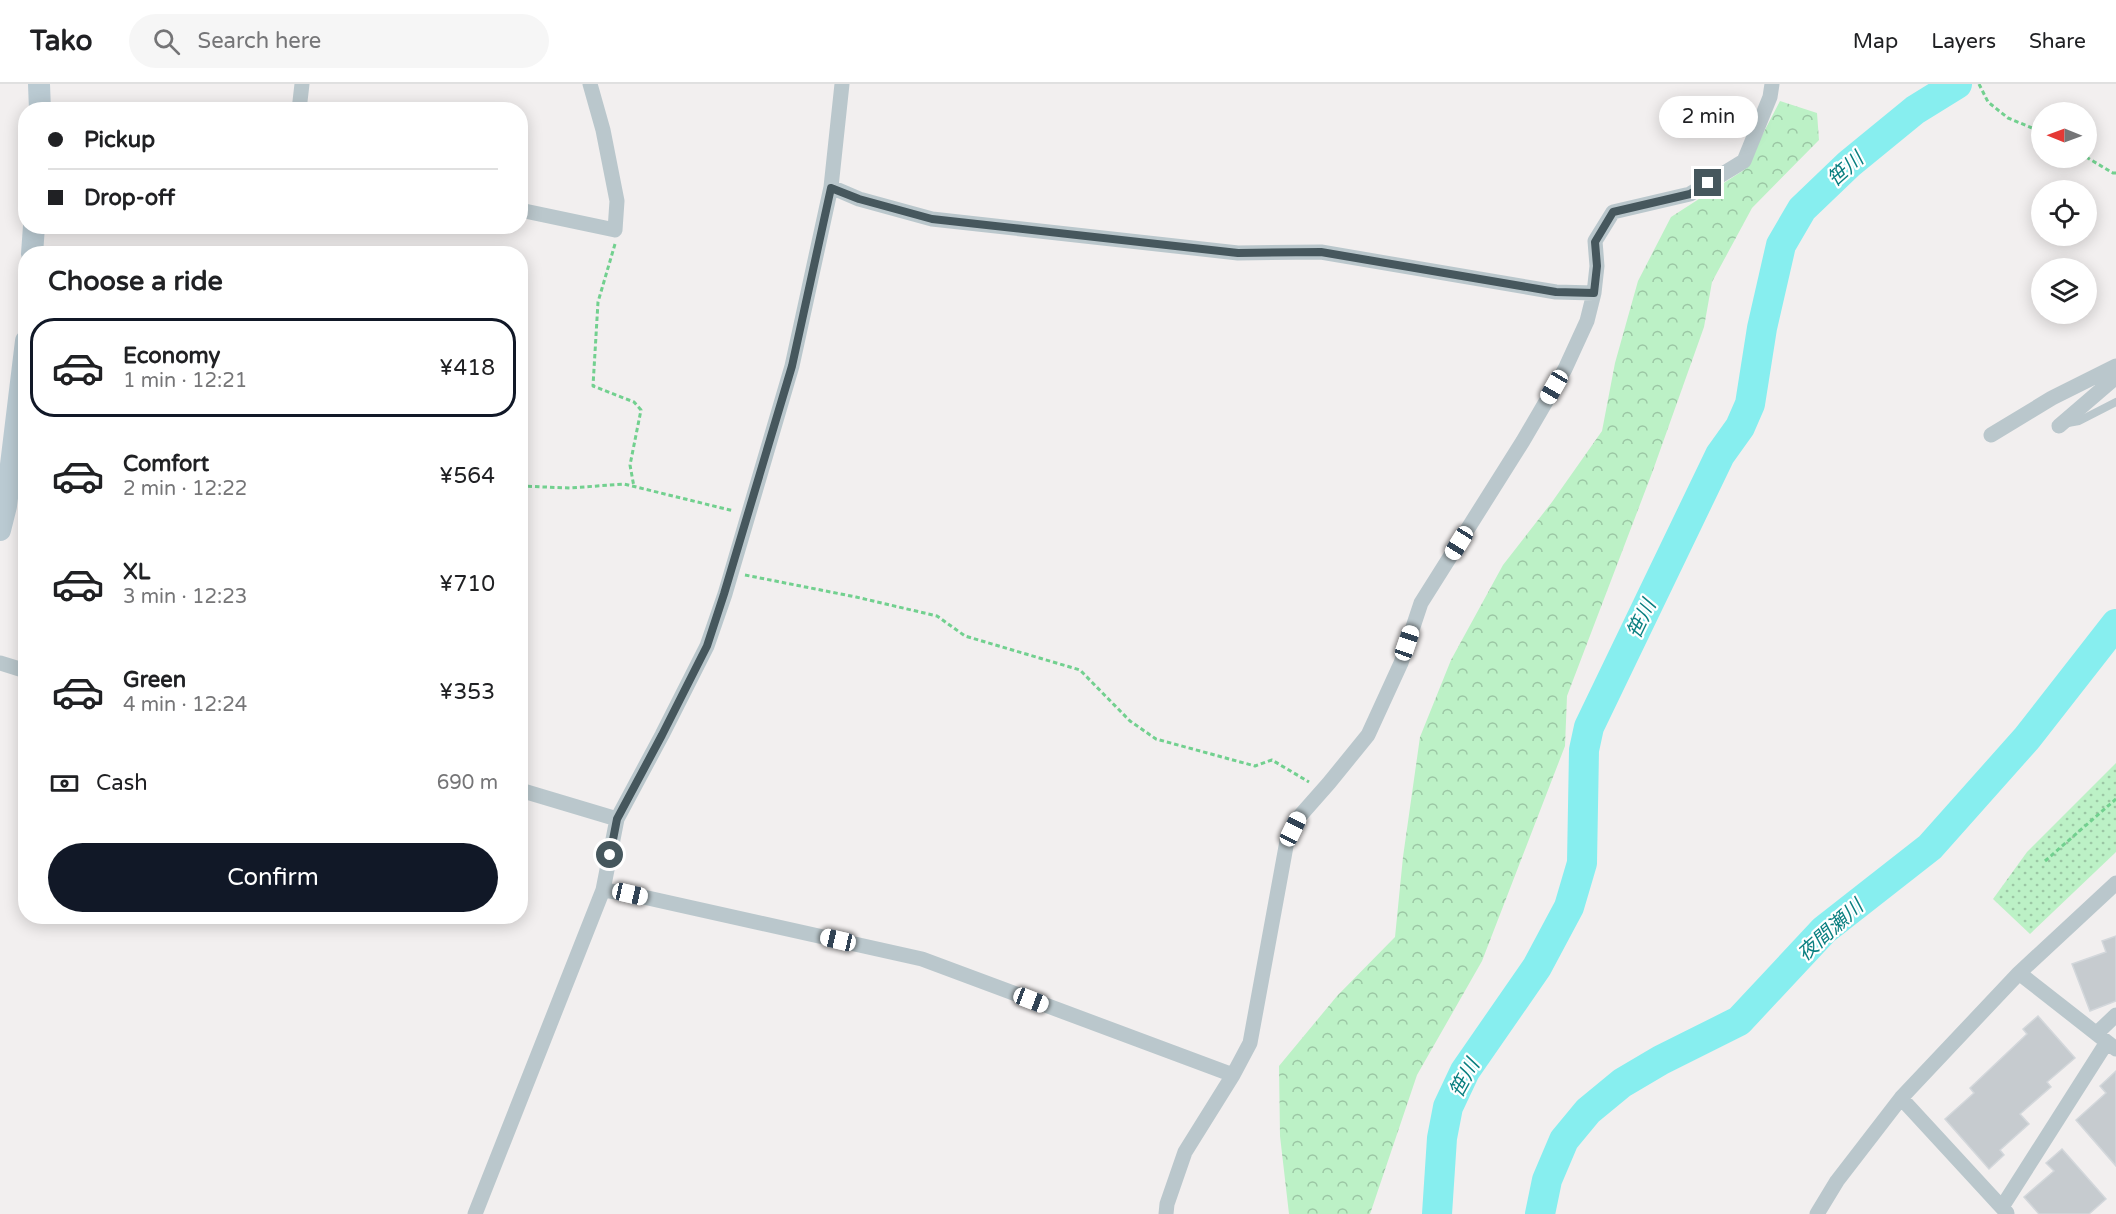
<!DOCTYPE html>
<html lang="en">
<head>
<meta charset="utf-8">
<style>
	body { margin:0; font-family:"Varela Round","Noto Sans JP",sans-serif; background:#f6f6f6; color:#202124; height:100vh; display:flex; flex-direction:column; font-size:22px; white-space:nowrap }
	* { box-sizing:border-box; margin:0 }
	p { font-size:20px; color:#757577 }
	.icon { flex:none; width:33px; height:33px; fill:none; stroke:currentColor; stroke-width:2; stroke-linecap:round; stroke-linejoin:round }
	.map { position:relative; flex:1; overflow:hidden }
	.details { position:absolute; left:18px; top:162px; width:510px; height:678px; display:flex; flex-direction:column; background:#fff; border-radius:24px; box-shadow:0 3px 15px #0003 }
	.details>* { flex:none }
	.banner { position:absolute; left:18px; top:18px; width:510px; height:132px; border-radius:24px; box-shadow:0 3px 15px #0003; display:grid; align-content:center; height:132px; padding:0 30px; background:#fff }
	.needle { width:39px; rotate:271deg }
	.buttons { position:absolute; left:2031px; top:18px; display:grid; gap:12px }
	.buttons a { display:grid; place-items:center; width:66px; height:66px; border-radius:50%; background:#fff; box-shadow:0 3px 15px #0003; font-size:30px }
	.end { position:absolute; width:27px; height:27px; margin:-14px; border:8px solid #46575d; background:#fff; box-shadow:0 0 0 3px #fff }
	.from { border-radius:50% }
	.bubble { position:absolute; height:42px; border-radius:21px; background:#fff; box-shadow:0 3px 15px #0003; font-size:20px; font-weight:600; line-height:42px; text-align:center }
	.car { position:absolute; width:18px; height:36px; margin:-18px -9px; border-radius:8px; box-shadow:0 0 4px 2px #0007; background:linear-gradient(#fff 24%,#345 0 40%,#fff 0 76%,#345 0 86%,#fff 0) }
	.banner b { display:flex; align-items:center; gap:21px; height:57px; font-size:22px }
	.banner b+b { border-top:2px solid #e0e0e0 }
	.banner i { width:15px; height:15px; background:#202124 }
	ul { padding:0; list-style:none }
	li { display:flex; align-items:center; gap:18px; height:99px; margin:0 12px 9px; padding:0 18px; border:3px solid transparent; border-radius:24px }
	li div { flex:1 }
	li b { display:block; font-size:22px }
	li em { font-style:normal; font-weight:600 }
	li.active { border-color:#111827 }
	li>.icon { width:54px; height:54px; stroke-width:1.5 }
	h2 { padding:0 30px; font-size:27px; line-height:72px }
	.pay { display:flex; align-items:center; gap:15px; height:66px; padding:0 30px; font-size:22px }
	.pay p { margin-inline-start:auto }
	.button { display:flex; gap:12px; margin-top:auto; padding:12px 30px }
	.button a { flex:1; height:69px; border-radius:36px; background:#111827; color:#fff; font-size:24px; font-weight:600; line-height:69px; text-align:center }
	header { display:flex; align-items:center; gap:36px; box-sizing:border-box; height:84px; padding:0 30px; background:#fff; border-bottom:2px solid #e0e0e0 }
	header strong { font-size:28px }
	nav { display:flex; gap:33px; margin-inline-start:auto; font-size:21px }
	.search { width:420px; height:54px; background:#f6f6f6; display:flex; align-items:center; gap:15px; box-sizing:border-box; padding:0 21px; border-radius:33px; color:#757577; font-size:22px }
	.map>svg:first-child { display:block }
	.forest { fill:url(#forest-crowns) }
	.park { fill:url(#park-dots) }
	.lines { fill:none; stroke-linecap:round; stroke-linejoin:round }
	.river { stroke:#87eeef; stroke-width:30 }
	.building { fill:#c6cbcf; stroke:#d3d7db; stroke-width:1.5 }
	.path { stroke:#72d08f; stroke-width:3; stroke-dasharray:4.5 3; stroke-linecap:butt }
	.lane { stroke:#bac7cc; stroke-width:8 }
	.street { stroke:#bac7cc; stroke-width:15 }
	.secondary { stroke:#bacad2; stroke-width:22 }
	.route { stroke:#46575d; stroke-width:8 }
	.labels { text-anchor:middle; stroke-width:4.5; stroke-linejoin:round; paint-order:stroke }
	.water-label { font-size:20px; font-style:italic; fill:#0a7f80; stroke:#fff }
</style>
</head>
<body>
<header>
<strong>Tako</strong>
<div class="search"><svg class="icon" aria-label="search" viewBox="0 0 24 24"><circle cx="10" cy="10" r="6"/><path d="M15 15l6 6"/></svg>Search here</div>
<nav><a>Map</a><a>Layers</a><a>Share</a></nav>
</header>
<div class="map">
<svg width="2116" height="1130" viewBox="0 0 2116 1130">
	<defs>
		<pattern id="forest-crowns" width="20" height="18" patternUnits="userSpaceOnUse" patternTransform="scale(1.5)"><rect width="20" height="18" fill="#bcf1c6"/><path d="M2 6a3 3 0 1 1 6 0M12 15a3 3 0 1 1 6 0" fill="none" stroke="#9bc6a4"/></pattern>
		<pattern id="park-dots" width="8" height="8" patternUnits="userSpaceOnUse" patternTransform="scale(1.5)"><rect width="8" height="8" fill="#bcf1c6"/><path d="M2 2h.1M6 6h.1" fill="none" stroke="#9bc6a4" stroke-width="1.8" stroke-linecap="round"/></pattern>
	</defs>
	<rect width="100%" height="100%" fill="#f2efef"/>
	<path class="forest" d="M1780,17L1817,29L1819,56L1752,124L1712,198L1704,243L1652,389L1567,612L1565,662L1482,877L1417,991L1370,1130H1289L1280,1052L1279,982L1337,912L1395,853L1403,773L1420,653L1451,576L1503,481L1552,418L1602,347L1615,279L1638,197L1671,133L1744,86Z"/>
	<path class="park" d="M2116,679V768L2030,850L1993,815L2027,768Z"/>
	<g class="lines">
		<path class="river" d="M1437,1130L1442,1054L1448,1023L1465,987L1537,883L1569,823L1582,779L1584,666L1589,643L1720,371L1740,343L1750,320L1762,244L1781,161L1802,125L1849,80L1915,26L1957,0
			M1540,1130L1547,1096L1564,1056L1588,1027L1622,999L1661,976L1739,937L1824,846L1930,763L2027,654L2116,540"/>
	</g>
	<path class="building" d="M2116,852V917L2090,927L2072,880L2106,868L2102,857Z
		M2038,932L2075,974L2047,998L2051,1003L2020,1030L2029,1040L2000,1066L2004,1071L1989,1085L1945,1035L1974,1009L1970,1004L2027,950L2023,945Z
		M2116,987V1082L2076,1036L2106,1009L2100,1002Z
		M2062,1065L2106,1115L2089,1130H2039L2024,1113L2054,1087L2046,1079Z"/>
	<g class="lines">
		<path class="path" d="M1979,0L1988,18L2008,34L2042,48
			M2086,73L2113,89H2116
			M615,160L598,218L593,302L634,318L641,326L630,381L634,403
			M520,402L570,404L624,400L734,427
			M745,491L856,513L937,532L965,552L1080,586L1130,637L1156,655L1255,682L1272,676L1309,698
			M2045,777L2116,715"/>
		<path class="lane" d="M2068,339L2079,337L2116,318"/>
		<path class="street" d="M299,26L302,0
			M831,103L859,115L932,135L1238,169L1321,168L1556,208L1594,209
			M520,126L615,146L617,117L603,46L590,0
			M2059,342L2116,293
			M1991,351L2052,314L2116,282
			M0,579L26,587
			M520,706L617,735
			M603,806L630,810L922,875L1233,991
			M2019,889L2116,965
			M2097,949L2116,931
			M1901,1014L2007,1129
			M2002,1123L2107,958
			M475,1130L603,806L617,735L662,651L707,562L725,510L792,282L831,103L842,0
			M1166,1130L1167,1120L1185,1068L1233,991L1250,959L1287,757L1299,733L1329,699L1368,651L1401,579L1421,519L1523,357L1565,285L1587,237L1594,209L1597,182L1595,157L1613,128L1690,110L1744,77L1770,13L1772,0
			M1817,1130L1837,1097L1901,1014L2019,889L2116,799"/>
		<path class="secondary" d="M39,0L40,26
			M32,170L34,142
			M0,446L6,422L26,257"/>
	</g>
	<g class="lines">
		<path class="route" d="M610,771L617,735L662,651L707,562L724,510L792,282L831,104L859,115L932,135L1238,169L1321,168L1556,208L1594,209L1597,182L1595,158L1613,128L1690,110L1708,99"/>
	</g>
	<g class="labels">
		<g class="water-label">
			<text transform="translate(1845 85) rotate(-42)" y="7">笹川</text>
			<text transform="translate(1641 535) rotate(-64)" y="7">笹川</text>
			<text transform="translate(1830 846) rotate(-42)" y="7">夜間瀬川</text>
			<text transform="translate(1464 994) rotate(-61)" y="7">笹川</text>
		</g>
	</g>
</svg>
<div class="buttons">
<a><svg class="needle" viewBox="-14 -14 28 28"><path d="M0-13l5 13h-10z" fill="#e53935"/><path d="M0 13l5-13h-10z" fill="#757577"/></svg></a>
<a><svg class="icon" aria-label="locate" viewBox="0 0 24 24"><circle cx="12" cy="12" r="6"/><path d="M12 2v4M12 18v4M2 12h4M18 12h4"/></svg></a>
<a><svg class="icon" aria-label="layers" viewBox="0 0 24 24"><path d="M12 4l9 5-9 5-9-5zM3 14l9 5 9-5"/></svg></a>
</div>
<i class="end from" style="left:610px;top:771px"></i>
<i class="end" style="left:1708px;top:99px"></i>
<div class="bubble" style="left:1659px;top:12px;width:99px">2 min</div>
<i class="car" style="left:1554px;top:303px;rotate:210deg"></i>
<i class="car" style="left:1459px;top:459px;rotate:212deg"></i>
<i class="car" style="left:1407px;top:559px;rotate:19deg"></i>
<i class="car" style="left:1293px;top:745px;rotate:26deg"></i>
<i class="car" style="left:630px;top:810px;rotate:103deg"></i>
<i class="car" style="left:838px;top:856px;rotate:283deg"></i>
<i class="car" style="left:1031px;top:916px;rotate:111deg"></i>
<div class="banner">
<b><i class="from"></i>Pickup</b>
<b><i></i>Drop-off</b>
</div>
<section class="details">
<h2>Choose a ride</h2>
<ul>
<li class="active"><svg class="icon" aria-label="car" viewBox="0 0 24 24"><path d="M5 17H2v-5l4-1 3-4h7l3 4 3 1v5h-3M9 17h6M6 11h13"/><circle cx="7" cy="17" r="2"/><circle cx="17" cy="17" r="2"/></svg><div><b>Economy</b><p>1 min · 12:21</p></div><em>¥418</em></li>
<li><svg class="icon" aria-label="car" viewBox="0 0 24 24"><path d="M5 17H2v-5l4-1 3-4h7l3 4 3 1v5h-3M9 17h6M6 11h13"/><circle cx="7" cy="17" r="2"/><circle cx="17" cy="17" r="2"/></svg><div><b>Comfort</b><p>2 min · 12:22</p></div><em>¥564</em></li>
<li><svg class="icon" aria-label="car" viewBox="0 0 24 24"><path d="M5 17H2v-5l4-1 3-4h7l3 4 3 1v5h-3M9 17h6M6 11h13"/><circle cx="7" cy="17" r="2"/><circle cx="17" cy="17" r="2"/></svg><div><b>XL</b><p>3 min · 12:23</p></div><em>¥710</em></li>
<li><svg class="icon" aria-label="car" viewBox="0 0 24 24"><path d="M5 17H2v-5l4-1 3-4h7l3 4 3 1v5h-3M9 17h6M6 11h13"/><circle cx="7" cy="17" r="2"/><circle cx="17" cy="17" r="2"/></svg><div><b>Green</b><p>4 min · 12:24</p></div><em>¥353</em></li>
</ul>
<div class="pay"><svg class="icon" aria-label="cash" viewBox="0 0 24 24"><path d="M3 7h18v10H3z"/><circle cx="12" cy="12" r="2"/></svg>Cash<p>690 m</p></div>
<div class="button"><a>Confirm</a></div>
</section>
</div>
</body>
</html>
